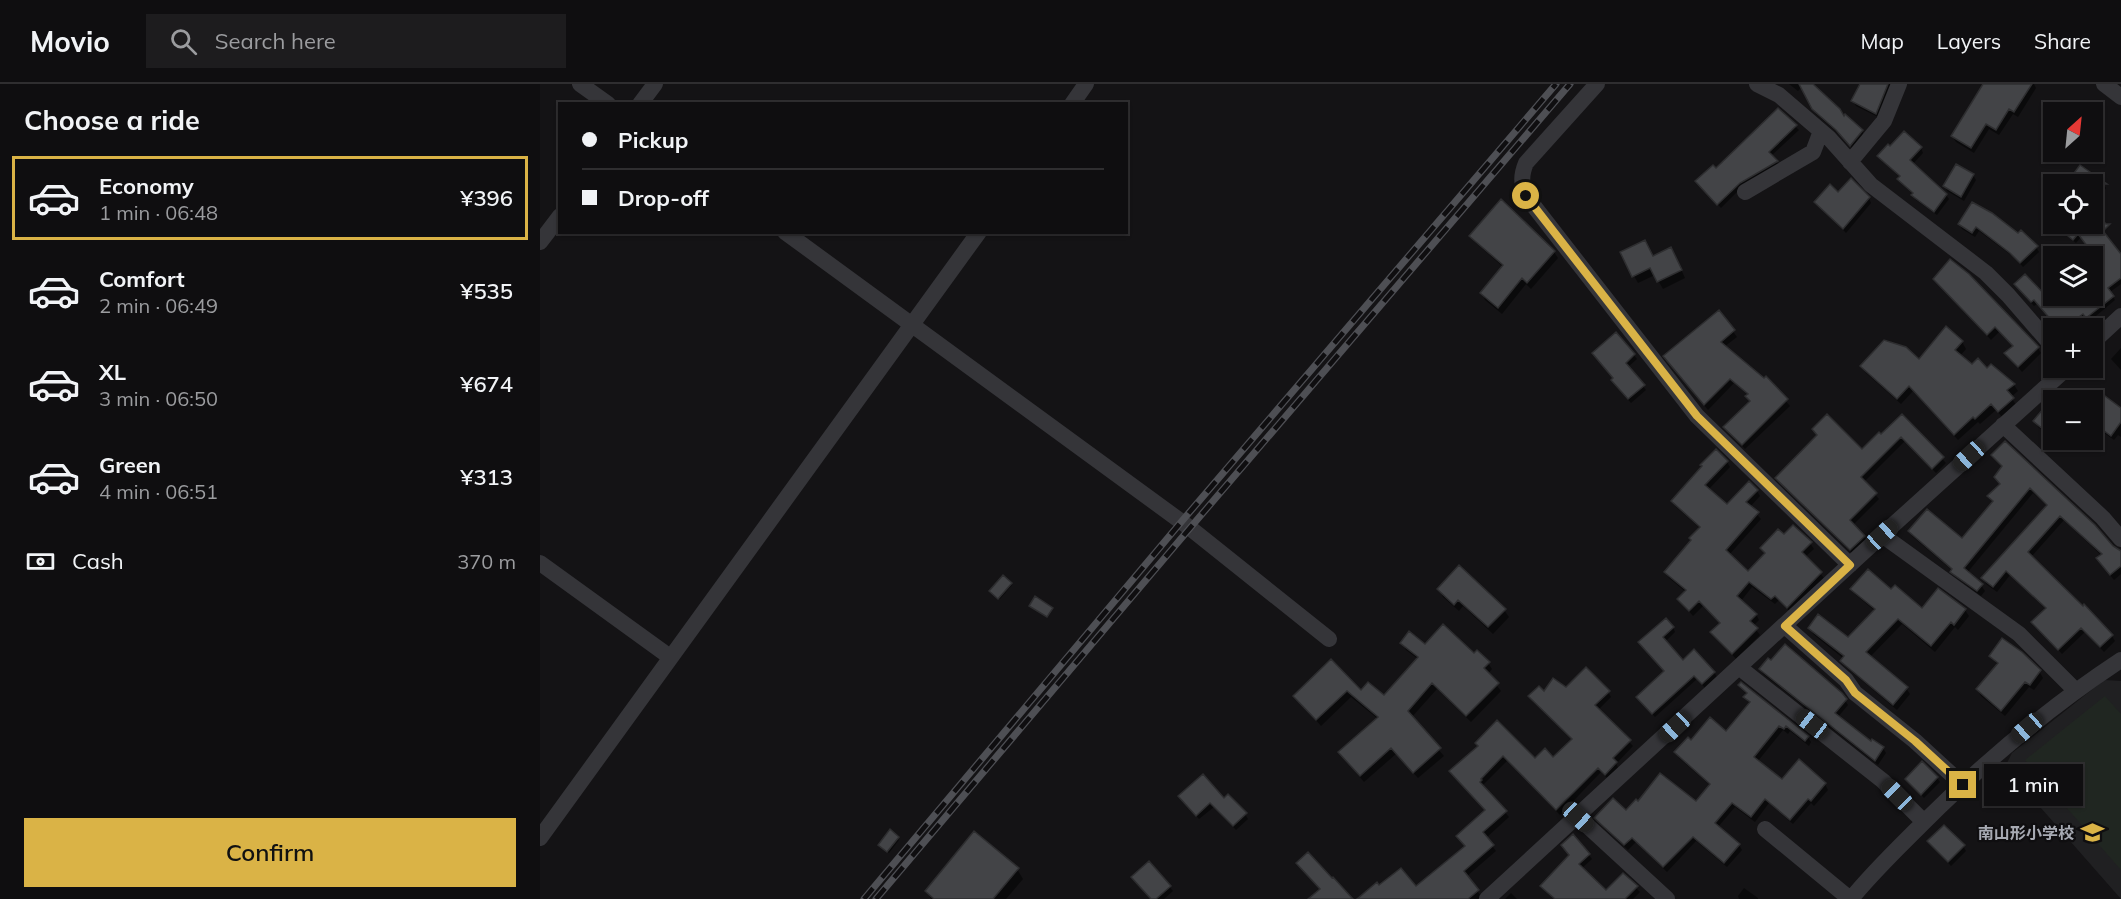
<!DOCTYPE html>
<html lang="en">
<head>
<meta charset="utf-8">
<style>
	body { margin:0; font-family:Mulish,"Noto Sans JP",sans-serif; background:#1d1c1e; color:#f1f3f6; height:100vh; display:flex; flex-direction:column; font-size:22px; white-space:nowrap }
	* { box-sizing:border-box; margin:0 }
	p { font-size:20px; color:#9b9c9f }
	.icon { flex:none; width:33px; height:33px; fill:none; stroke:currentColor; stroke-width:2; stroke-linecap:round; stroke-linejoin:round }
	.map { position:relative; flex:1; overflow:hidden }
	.sheet { display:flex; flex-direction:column; background:#0f0e10; width:540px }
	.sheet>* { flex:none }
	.guide { position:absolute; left:18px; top:18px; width:570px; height:132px; border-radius:0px; box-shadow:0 2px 4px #0004,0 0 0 2px #2f2e30; display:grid; align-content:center; height:132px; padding:0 24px; background:#0f0e10 }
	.needle { width:39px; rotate:27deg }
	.controls { position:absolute; left:1503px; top:18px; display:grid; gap:12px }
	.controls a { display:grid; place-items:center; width:60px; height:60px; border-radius:0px; background:#0f0e10; box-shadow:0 2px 4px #0004,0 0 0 2px #2f2e30; font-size:30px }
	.end { position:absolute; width:27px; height:27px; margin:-14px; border:8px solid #dab346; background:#111; box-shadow:0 0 0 3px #111 }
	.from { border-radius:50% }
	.bubble { position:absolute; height:42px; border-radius:0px; background:#0f0e10; box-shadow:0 2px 4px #0004,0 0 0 2px #2f2e30; font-size:20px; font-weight:600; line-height:42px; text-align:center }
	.car { position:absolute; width:18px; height:36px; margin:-18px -9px; border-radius:8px; box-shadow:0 0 4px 2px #0007; background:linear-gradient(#222 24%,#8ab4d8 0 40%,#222 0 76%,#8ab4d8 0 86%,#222 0) }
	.guide b { display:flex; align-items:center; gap:21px; height:57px; font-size:22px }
	.guide b+b { border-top:2px solid #2f2e30 }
	.guide i { width:15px; height:15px; background:#f1f3f6 }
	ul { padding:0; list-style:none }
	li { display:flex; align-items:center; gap:18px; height:84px; margin:0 12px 9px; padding:0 12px; border:3px solid transparent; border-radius:0px }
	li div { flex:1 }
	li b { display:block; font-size:22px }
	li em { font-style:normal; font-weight:600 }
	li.current { border-color:#dab346 }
	li>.icon { width:54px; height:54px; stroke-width:1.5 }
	h2 { padding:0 24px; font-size:27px; line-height:72px }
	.pay { display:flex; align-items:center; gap:15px; height:66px; padding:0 24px; font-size:22px }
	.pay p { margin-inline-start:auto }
	.button { display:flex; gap:12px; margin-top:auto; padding:12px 24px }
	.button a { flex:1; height:69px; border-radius:0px; background:#dab346; color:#111; font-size:24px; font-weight:600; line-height:69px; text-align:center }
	header { display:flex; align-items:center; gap:36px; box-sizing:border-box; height:84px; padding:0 30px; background:#0f0e10; border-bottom:2px solid #2f2e30 }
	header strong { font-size:28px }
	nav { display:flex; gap:33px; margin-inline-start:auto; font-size:21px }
	.search { width:420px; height:54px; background:#1d1c1e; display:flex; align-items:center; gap:15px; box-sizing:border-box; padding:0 21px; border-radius:0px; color:#9b9c9f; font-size:22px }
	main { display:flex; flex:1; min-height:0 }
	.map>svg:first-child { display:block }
	.built { fill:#202022 }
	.green { fill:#202621 }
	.shadow { fill:#0007 }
	.building { fill:#434447; stroke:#2e2e30; stroke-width:1.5 }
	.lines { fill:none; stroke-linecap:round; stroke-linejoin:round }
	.minor { stroke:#353539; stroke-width:16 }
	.rail-casing { stroke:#4e4f54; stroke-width:7 }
	.rail { stroke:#0f0e10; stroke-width:4.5; stroke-dasharray:14; stroke-linecap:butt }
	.route { stroke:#dab346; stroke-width:8 }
	.labels { text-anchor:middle; stroke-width:4.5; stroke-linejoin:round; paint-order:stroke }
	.poi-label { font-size:16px; font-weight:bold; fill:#a7aab3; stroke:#0f0e10; text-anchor:end }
</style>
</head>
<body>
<header>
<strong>Movio</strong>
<div class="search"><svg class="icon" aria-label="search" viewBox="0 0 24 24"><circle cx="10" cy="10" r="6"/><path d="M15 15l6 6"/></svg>Search here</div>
<nav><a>Map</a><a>Layers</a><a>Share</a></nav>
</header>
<main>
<section class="sheet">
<h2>Choose a ride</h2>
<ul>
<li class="current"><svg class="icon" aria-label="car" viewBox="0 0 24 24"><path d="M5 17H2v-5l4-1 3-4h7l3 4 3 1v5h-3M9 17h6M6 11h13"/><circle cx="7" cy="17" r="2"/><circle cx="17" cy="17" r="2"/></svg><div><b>Economy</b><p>1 min · 06:48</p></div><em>¥396</em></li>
<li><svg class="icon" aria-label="car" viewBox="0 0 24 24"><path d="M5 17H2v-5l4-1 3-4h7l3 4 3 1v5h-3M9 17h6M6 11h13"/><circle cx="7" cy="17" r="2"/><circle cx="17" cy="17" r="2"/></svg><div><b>Comfort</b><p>2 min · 06:49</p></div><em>¥535</em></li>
<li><svg class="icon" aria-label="car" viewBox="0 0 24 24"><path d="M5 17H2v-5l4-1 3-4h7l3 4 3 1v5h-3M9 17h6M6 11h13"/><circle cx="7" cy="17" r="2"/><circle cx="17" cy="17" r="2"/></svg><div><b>XL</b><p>3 min · 06:50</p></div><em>¥674</em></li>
<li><svg class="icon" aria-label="car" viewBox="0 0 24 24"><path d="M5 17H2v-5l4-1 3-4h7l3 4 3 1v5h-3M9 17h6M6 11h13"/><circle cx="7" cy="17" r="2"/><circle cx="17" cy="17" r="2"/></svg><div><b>Green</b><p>4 min · 06:51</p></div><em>¥313</em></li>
</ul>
<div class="pay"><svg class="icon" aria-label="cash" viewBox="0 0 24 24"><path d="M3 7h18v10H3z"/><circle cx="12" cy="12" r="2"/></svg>Cash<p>370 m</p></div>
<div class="button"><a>Confirm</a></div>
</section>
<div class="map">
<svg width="1581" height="815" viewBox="0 0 1581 815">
	<rect width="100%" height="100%" fill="#141315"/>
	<path class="built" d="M1564,596L1581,597V815L1465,683L1472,669Z"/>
	<path class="green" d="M1565,612L1581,630V786L1485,676Z"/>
	<path class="shadow" d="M1249,0H1275L1273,2L1304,35L1322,47L1324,51L1313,65L1300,51L1276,30L1262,3L1258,7Z
		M1322,0H1352L1338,33L1316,22L1313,17Z
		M1444,0H1494L1496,4L1478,33L1473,30L1459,51L1449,45L1434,69L1416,58L1412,52Z
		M1238,26L1259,46L1231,72L1239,81L1202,103L1181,124L1160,101Z
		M1381,64L1383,69L1372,81L1406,111L1409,115L1397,131L1376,116L1374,111L1362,100L1359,95L1361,94L1339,72Z
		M1433,91L1436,96L1424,117L1407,107L1405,102Z
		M1537,97L1563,100L1566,104L1557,115L1552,111V100H1541Z
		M1329,114L1331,119L1306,149L1276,118Z
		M1432,120L1496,163L1499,168L1483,183L1475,174L1439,147L1435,153L1422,145L1419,140Z
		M1523,140H1552L1581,173V200L1570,208L1575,216L1550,237L1546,233L1532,244H1518L1498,219L1494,222L1478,205L1510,218L1517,212L1522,219L1532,212H1552L1565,185L1541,153L1536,159L1522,148L1520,144Z
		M931,152L1014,168L1018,174L991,205L986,200L962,230L945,216L942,209L963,183L935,158Z
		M1135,172L1145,194L1123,205L1115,191L1098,199L1094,192L1113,174Z
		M1395,195L1498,264L1501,269L1482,288L1466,269L1474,263L1459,248L1451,256Z
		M1179,228L1197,253L1184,263L1224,296L1226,294L1250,322L1205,365L1185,343L1210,318L1208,311L1194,299L1168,326L1129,278Z
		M1076,250L1097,275L1088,283L1106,306L1091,319L1075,301Z
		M1422,258L1426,265L1420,272L1432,282L1447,286L1451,282L1474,301L1478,307L1471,313L1476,321L1462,333L1456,326L1440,340L1438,338L1418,356L1373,307L1361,320L1326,289L1322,282L1379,277Z
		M1581,264V286L1571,275Z
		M1552,315L1561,325L1581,326V353L1578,351L1574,356L1552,340Z
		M1514,325V355L1498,343L1495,337Z
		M1362,332L1406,379L1396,389L1365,357L1324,398L1339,415L1313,441L1327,457L1313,470L1240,399L1278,352L1273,345L1322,367L1341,352Z
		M1514,356H1540L1529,368Z
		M1453,371L1581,471V490L1574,496L1561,480L1562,472L1524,436L1491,473L1572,552L1575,557L1564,568L1545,548L1522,570L1493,538L1506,525L1470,491L1457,508L1446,500L1443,494L1507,422L1493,409L1427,489L1441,501L1445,507L1441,512L1416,493L1413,487L1373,453L1369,448L1422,456L1454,419L1449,412L1460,401L1455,393L1463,384Z
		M1187,378L1190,383L1168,406L1187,422L1217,407L1220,412L1210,423L1221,435L1189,471L1208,489L1225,470L1222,464L1244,453L1270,459L1274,465L1265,473L1284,494L1251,529L1239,516L1235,520L1212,503L1201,517L1216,530L1219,536L1213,542L1220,551L1196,575L1172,548L1181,540L1163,522L1153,532L1139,515L1146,508L1129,494L1126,488L1160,444L1136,423L1133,417Z
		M471,500L472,501L460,515L452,509Z
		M899,505L964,526L969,533L953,550L923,522L919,527L903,513Z
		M1312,505L1352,507L1382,526L1398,506L1425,526L1429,532L1418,546L1415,543L1395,568L1362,540L1330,573L1366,604L1370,610L1357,626L1306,583L1302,577L1304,575L1273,550L1270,544L1308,555L1335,527L1316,511Z
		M1133,543L1135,548L1125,558L1143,578L1174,588L1177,593L1165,604L1157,595L1115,633L1100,617L1125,588L1102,563Z
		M862,559L885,562L934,572L948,579L952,585L948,590L961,607L931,638L897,605L871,634L904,672L878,694L856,670L824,698L800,669L838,635L811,613L781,642L755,612L791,577L821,609L844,613L878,575L866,566Z
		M1451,573L1499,587L1503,594L1494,606L1489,603L1465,632L1441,612L1437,605L1458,581Z
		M1221,586L1301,610L1308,621L1298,633L1332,659L1333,657L1343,664L1346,669L1338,681L1223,590Z
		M1199,602L1268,653L1271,658L1269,662L1250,647L1248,650L1243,646L1218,677L1242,697L1259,678L1285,700L1288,706L1274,722L1271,719L1253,740L1229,719L1215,738L1195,723L1178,743L1199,761L1202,766L1187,783L1156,757L1127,788L1096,758L1088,766L1059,739L1056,734L1086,728L1156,719L1171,702L1139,674L1136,668L1151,658L1187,650L1210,620L1205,613L1207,611Z
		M1026,605L1068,608L1071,613L1058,626L1093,662L1076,680L1079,685L1068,695L1061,688L1020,731L967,677L943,701V703L969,733L946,754L956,767L926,793L941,812L938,815H820L839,803L875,804L926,763L946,727L911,687L939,663L995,676L1013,675L1033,656L993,618L990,612Z
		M1397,694L1400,698L1384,714L1367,696Z
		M684,716L705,730L708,735L696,746L674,723L659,735L643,717Z
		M350,748L359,756L349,769L341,763Z
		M1389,758L1423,762L1426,767L1411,782Z
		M1049,771L1052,775L1041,785L1066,808L1083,791L1100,808L1093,815H1014L1005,807L1002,802Z
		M609,779L633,807L624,815H611Z
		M477,785L483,795L466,815H391L387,807Z
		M1204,804L1218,814V815H1199L1198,812Z
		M971,809L977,815H965Z"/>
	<path class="building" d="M1259,0H1273L1300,25L1304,32L1305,30L1323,46L1310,62L1296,46L1272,25Z
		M1320,0H1348L1336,30L1311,17Z
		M1443,0H1492L1474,28L1469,25L1456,46L1446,40L1431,64L1411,52Z
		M1238,24L1257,41L1229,68L1238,77L1200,99L1177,121L1155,97L1173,81L1176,84Z
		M1364,47L1382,63L1370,76L1407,110L1394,128L1371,111L1373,109L1357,95L1360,92L1337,72L1348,60L1350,62Z
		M1416,80L1434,90L1421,113L1403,102Z
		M1540,81L1567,100H1526Z
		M1311,94L1330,113L1303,145L1274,118L1290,100L1298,108Z
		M961,115L1015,167L987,199L982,194L958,224L940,209L963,181L929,152Z
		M1432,118L1452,129L1478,149L1481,146L1498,162L1480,179L1470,169L1436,143L1432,149L1418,140Z
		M1552,126L1566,140H1570L1563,147L1581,170V194L1568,204L1574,212L1546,234L1543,230L1524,244H1518L1494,216L1491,218L1474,200L1485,190L1510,216L1516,212L1523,217L1530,212H1552V193L1564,184L1538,150L1533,156L1513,140H1552Z
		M1105,156L1113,172L1131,163L1142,186L1117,198L1110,184L1092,193L1080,168Z
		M1410,175L1429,190L1499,263L1478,283L1464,269L1473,262L1455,243L1447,251L1393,195Z
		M1179,226L1195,246L1181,258L1224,294L1226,292L1248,315L1202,361L1183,343L1210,317L1205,312L1208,310L1190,295L1164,321L1123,272Z
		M1406,242L1423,257L1415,266L1432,280L1438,274L1447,284L1451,280L1475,300L1467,306L1474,314L1458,328L1451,320L1435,335L1433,333L1414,351L1369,302L1357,315L1320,282L1344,256L1366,263L1379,275Z
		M1076,248L1095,270L1086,279L1105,301L1088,315L1071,296L1073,294L1052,269Z
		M1557,306L1581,324V338L1571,352L1552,338V312Z
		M1514,312V354L1493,337Z
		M1287,330L1322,365L1339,348L1341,350L1362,330L1404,373L1392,385L1361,353L1321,393L1337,409L1310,436L1325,452L1310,466L1235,394L1277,351L1272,345Z
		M1465,357L1555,441L1573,462L1581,467V482L1570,491L1556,474L1562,470L1520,432L1488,468L1543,522L1544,520L1573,551L1560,563L1541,544L1518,566L1491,538L1506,524L1466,487L1453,503L1441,494L1507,421L1490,404L1424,484L1443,500L1437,507L1410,488L1412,485L1368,447L1387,425L1422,454L1453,417L1447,412L1460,400L1454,393L1462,382L1451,371Z
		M1176,365L1188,377L1165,401L1187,420L1209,397L1218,406L1206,418L1219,428L1186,466L1208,487L1225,469L1220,464L1238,445L1244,450L1253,441L1272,458L1262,468L1282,488L1247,524L1235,512L1231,515L1209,498L1197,512L1217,530L1210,537L1218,544L1192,570L1170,548L1180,539L1159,517L1149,527L1137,515L1146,506L1124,488L1151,456L1149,454L1160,443L1131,417L1162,382L1160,381Z
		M919,481L966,525L948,543L918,516L914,521L897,505Z
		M1328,485L1351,505L1355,501L1382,524L1398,504L1426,525L1414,541L1411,538L1391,562L1358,535L1326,568L1368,603L1353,621L1300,577L1304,572L1268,544L1278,530L1308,553L1335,525L1310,505Z
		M463,491L472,499L458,515L449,507Z
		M495,512L513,524L507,533L489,522Z
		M1126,534L1134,543L1123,553L1143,576L1154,565L1175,588L1162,600L1154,592L1112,630L1096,613L1124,587L1098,558Z
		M903,540L934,569L937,566L950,578L944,584L959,599L926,632L892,599L868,627L901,664L873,689L851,664L820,692L798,668L838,633L807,607L776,636L753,612L791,575L821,606L828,598L844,611L878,573L860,559L869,547L885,560Z
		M1462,554L1482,568L1501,586L1490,601L1485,598L1461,627L1436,605L1458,579L1449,572Z
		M1245,560L1302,609L1307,615L1295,629L1331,657L1332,655L1344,663L1335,677L1219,585L1228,574L1231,576Z
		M1046,583L1070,607L1055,621L1091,656L1073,674L1077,678L1065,691L1058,684L1016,726L963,672L941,695L942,696L940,698L967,727L943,748L954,761L924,787L939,806L928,815H817L837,798L839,801L861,784L876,802L925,762L916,752L945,726L909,687L938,662L935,659L957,636L995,674L1005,664L1013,673L1032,655L988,612L999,602L1004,607L1013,594L1026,603Z
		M1201,598L1269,652L1265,657L1246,642L1244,645L1239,642L1214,673L1242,695L1259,675L1286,699L1271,717L1268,715L1250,736L1225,715L1211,733L1192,719L1175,739L1200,760L1184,779L1153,753L1123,783L1092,754L1084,761L1054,734L1073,714L1086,726L1096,715L1098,717L1120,689L1156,717L1170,700L1134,668L1148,653L1151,656L1170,633L1186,647L1210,618L1203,613L1207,609L1198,601Z
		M1382,677L1398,693L1381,711L1365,695Z
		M663,690L684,714L688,710L707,729L693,742L670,719L656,732L638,712Z
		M1404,741L1425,761L1408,778L1387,757Z
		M350,745L359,753L347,768L338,761Z
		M434,747L479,784L453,815H394L385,807Z
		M1033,750L1050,770L1039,780L1066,806L1083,789L1098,802L1085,815H1015L1000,802L1029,771L1021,761Z
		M768,768L792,794L793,793L813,815H768L780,805L756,779Z
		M609,777L631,802L616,815H611L591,793Z"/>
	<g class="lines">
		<path class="minor" d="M40,0L68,20
			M1057,0L986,79C981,91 981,99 986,112L1157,332L1310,481
			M1217,0L1239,11L1289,54L1331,101L1446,189L1468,211L1514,264
			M1564,0L1581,13
			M100,20L115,0
			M532,20L546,0
			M1310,78L1344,37L1359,0
			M1205,108L1273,68L1281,47
			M245,148L650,444L789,555
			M0,158L20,132
			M1552,259L1581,232
			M1463,341L1563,434L1581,455
			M1342,451L1479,550L1535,606
			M0,479L130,573
			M1245,542L1306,596L1315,609L1375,657L1423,701
			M1200,584L1343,697L1384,738
			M1038,733L1127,815
			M1225,745L1310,815
			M0,754L439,148
			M947,815L1342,451L1527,284
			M1311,815C1332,789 1356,766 1380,742C1442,680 1508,624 1581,576"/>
		<defs>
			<path id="rail" d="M324,815L642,437L1016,0
				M336,815L650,444L1030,0"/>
		</defs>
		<use href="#rail" class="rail-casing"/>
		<use href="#rail" class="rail"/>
	</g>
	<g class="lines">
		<path class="route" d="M986,112L1157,332L1310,481L1245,542L1306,596L1315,609L1375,657L1423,701"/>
	</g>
	<defs>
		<symbol id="school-bare" viewBox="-9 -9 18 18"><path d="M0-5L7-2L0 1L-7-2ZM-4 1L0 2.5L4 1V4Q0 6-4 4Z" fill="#dab346" stroke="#0f0e10" stroke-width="2.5" paint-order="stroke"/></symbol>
	</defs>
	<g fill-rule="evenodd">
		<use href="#school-bare" x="1536" y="732" width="33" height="33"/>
	</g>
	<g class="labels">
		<g class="poi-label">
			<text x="1534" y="755">南山形小学校</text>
		</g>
	</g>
</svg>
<div class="controls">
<a><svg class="needle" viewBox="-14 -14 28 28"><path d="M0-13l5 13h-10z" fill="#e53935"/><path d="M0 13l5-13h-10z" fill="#9b9c9f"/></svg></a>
<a><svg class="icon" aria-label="locate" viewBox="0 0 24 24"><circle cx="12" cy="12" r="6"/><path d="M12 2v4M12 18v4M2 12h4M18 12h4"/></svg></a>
<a><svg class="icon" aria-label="layers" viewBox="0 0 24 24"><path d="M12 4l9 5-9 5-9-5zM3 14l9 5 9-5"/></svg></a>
<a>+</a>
<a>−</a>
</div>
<i class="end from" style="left:986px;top:112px"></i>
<i class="end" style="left:1423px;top:701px"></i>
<div class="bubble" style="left:1444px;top:680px;width:99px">1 min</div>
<i class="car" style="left:1429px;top:372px;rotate:228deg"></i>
<i class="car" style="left:1342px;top:451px;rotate:48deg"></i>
<i class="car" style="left:1272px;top:640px;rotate:308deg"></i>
<i class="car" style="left:1135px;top:643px;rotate:227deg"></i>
<i class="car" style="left:1487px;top:644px;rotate:229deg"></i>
<i class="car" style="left:1357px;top:711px;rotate:315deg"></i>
<i class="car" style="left:1038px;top:733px;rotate:133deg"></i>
<div class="guide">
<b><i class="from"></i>Pickup</b>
<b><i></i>Drop-off</b>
</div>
</div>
</main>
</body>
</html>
